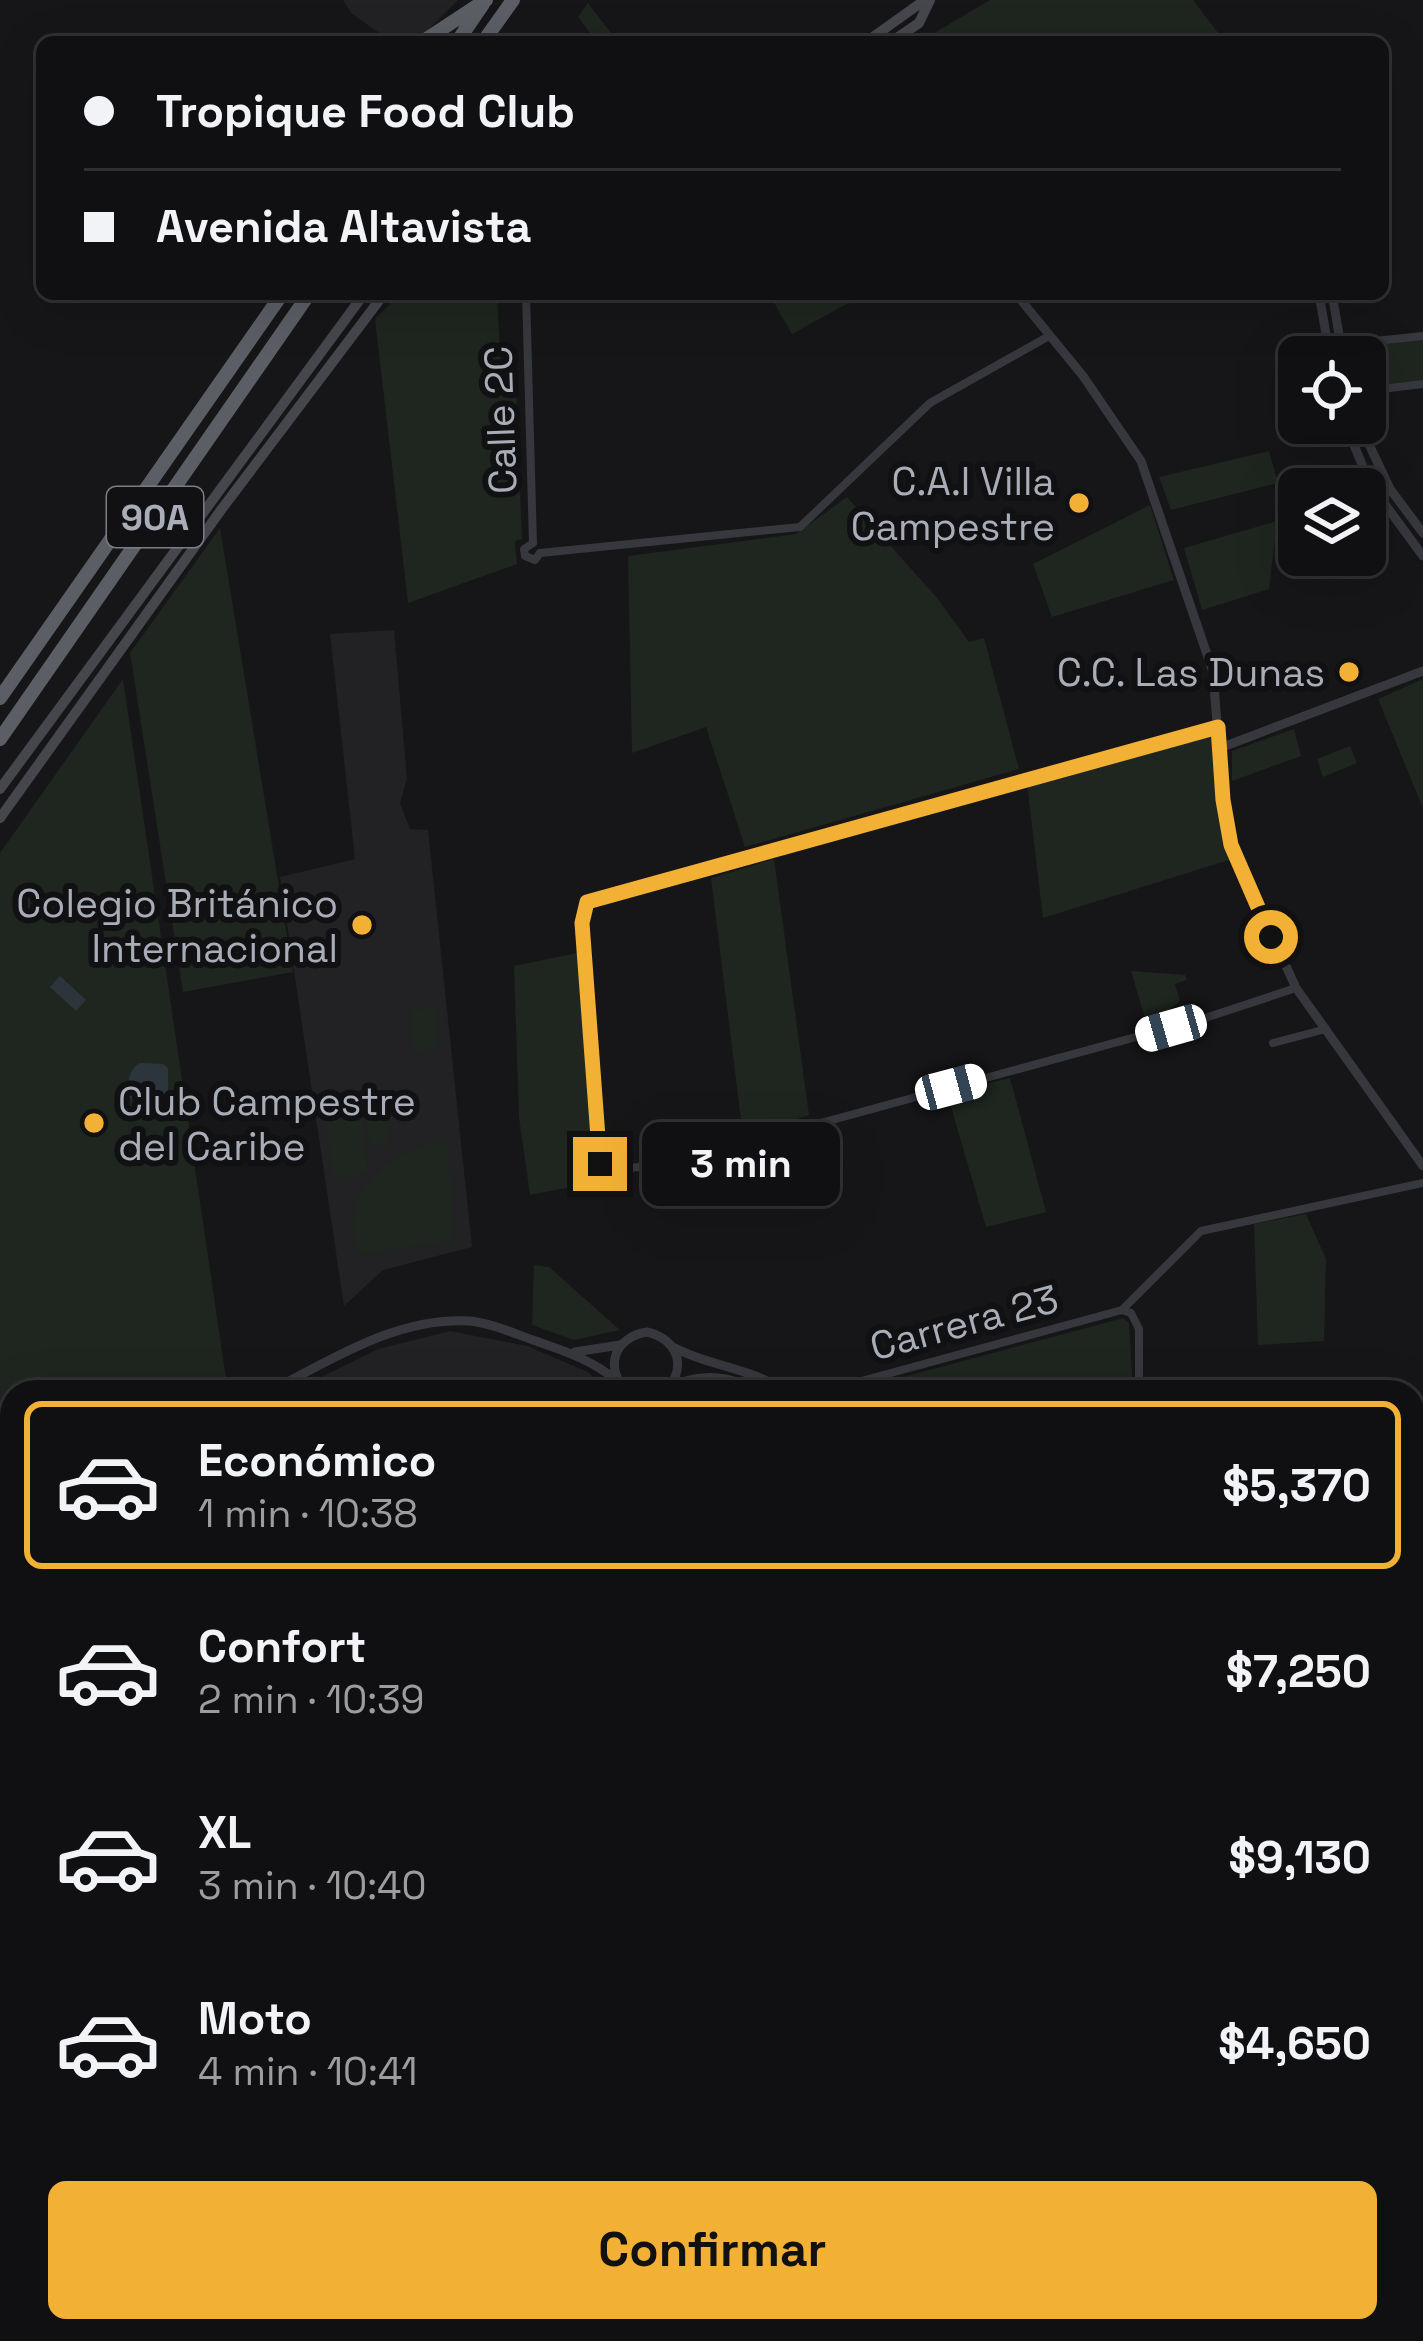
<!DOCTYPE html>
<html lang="es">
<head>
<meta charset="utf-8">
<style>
	body { margin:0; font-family:"Space Grotesk",sans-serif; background:#19191b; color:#f1f3f6; height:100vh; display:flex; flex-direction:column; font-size:45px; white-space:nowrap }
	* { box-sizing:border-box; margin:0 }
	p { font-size:39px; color:#9c9d9f }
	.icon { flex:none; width:66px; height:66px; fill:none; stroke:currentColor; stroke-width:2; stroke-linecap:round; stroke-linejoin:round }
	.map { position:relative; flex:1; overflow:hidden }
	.drawer { position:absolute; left:0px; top:1380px; width:1425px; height:963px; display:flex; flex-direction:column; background:#101012; border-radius:36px 36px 0 0; box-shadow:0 12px 48px #0002,0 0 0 3px #303032 }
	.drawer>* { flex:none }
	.guide { position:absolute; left:36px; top:36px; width:1353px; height:264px; border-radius:18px; box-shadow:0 12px 48px #0002,0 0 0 3px #303032; display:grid; align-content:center; height:264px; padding:0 48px; background:#101012 }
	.fabs { position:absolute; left:1278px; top:336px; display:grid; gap:24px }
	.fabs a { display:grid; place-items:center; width:108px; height:108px; border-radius:18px; background:#101012; box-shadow:0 12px 48px #0002,0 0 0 3px #303032; font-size:60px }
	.end { position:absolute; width:54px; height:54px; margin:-27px; border:15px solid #f2b134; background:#111; box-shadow:0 0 0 6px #111 }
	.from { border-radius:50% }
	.bubble { position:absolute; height:84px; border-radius:18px; background:#101012; box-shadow:0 12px 48px #0002,0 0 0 3px #303032; font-size:39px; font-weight:600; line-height:84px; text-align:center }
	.car { position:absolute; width:36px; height:72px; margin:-36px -18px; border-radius:15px; box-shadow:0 0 9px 3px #0007; background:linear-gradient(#fff 24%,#345 0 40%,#fff 0 76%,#345 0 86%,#fff 0) }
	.guide b { display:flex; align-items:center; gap:42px; height:114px; font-size:45px }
	.guide b+b { border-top:3px solid #303032 }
	.guide i { width:30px; height:30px; background:#f1f3f6 }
	ul { padding:21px 0 0; list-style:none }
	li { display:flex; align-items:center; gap:36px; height:168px; margin:0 24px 18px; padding:0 24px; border:6px solid transparent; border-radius:18px }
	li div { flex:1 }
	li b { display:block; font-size:45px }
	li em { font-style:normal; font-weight:600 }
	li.selected { border-color:#f2b134 }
	li>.icon { width:108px; height:108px; stroke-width:1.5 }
	.action { display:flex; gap:24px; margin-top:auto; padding:24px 48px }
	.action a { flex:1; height:138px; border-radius:18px; background:#f2b134; color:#111; font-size:48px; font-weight:600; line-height:138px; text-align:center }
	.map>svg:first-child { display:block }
	.built { fill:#222225 }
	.green { fill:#1e261f }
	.water { fill:#2c353c }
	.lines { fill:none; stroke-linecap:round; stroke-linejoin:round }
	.minor { stroke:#37383d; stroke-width:8 }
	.tertiary { stroke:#37383d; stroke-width:9 }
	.secondary { stroke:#45474d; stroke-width:10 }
	.trunk { stroke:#5b5e65; stroke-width:14 }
	.route { stroke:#f2b134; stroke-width:15 }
	.poi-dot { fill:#f2b134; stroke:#111113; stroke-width:4.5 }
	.labels { text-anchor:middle; stroke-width:12; stroke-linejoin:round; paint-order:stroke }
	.shield { fill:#111113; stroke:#7b7e86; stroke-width:3 }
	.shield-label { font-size:36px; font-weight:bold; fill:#a8adb8 }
	.street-label { font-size:39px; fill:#a8adb8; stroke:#111113 }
	.poi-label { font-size:39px; fill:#a8adb8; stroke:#111113; text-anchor:end }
</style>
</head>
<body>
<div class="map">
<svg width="1423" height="2341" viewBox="0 0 1423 2341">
	<rect width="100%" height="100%" fill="#161618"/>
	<path class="built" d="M343,0H458L416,42H392L351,13Z
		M394,630L407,779L400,803L410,829L428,830L472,1247L383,1270L344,1306L280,877L355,859L330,634Z
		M450,1331L527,1346L588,1372L609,1392H291L378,1349Z
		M12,1436V1633L0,1643V1438Z"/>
	<path class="green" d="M990,0H1193L1225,42H919Z
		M588,3L618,42H597L578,17Z
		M400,294H497L502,391L516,390L522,539L515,541L517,564L408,603L375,319Z
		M769,294H865L792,334Z
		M1423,338V382L1365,388V357H1347L1345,347Z
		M1269,451L1278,483L1171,510L1159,477Z
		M847,497L938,599L969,642L984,638L1019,769L745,847L706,727L632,753L628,556L796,534Z
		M1150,505L1174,580L1052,617L1033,564Z
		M1277,521L1269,589L1202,610L1184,548Z
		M220,528L293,972L183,992L130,653Z
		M123,679L228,1392H12V1436L0,1438V853Z
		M1423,679V808L1378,699Z
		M1294,729L1301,756L1232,781V751Z
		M1207,734L1212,738L1218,805L1232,859L1043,918L1027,784Z
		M1350,746L1357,763L1323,777L1317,759Z
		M774,859L809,1115L743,1136L711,878Z
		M577,953L596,1182L530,1195L519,1117L514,966Z
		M1131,971L1185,975L1187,980L1175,984L1180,1001L1164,1014L1165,1019L1147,1025Z
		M436,1008L438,1049L413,1051L410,1010Z
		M1010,1078L1046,1212L986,1227L947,1093Z
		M385,1110L389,1143L370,1146L365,1113Z
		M362,1112L368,1174L332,1178L326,1116Z
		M439,1141L448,1147L454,1241L364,1254L358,1251C335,1198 392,1148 439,1141Z
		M1306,1214L1326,1259L1324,1341L1258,1345L1254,1224Z
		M534,1265L549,1267L620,1330L574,1340L532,1325Z
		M1123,1318L1129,1323L1133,1392H903L888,1381Z
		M0,1987L12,1990V2085L0,2068Z"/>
	<path class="water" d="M60,976L86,1000L76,1011L50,987Z
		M140,1063L163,1064L168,1068V1096L159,1106L150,1107L130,1098C127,1085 127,1070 140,1063Z"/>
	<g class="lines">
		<path class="minor" d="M526,294L533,543
			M1328,346L1423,336
			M1361,357L1374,343
			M1365,391L1423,384
			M533,543L524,549L525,556L535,560L540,553
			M540,553L800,527L930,403L1049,336
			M1218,727L587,902L582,923L600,1164L606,1171L678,1162L1202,1019L1296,988
			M1273,1043L1326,1029
			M1122,1310L1201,1231L1423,1183
			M1122,1310L1131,1313L1139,1329V1392
			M821,1392L1122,1310
			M0,1979L12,1983
			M0,2088L12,2106
			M0,2149L12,2139
			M178,2331L187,2341
			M999,2331L1012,2341
			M1033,2331L1062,2341
			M122,2341L133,2331
			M495,2341L505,2331
			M1075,2341L1113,2331"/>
		<path class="tertiary" d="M1016,294L1083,376L1141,461L1213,672L1223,800L1231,845L1296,988L1423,1166
			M1319,294L1330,357
			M1332,294L1343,357
			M1345,423L1370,484L1423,556
			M1359,423L1390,489L1423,533
			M1220,748L1423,671
			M675,1348C711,1367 751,1367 785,1392
			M575,1352L620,1345
			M670,1388C699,1371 732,1376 761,1392
			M268,1392C330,1361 397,1316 470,1321C491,1323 513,1333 533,1340C564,1351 591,1359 617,1381
			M628,1392C603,1369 614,1337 647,1332C679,1339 688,1370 664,1392
			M1413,1453L1423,1450
			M0,1652L12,1643
			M0,1676L12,1667"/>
		<path class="secondary" d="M866,42L925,0
			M891,42L919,23L930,0
			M0,789L364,294
			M0,818L221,510L384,294"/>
		<path class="trunk" d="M422,42L486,0
			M457,42L483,4
			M483,42L513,0
			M0,698L282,294
			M0,739L309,294
			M1413,2195L1423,2188
			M1413,2214L1423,2207
			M1244,2341L1255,2331
			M1267,2341L1277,2331"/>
	</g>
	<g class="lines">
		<path class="route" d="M600,1164L582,923L587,902L1218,727L1223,800L1231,845L1271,937"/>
	</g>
	<g class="poi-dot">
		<circle cx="1079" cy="503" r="12"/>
		<circle cx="1349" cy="672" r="12"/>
		<circle cx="362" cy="925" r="12"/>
		<circle cx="94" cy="1123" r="12"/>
	</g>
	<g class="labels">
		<rect class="shield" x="107" y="487" width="96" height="60" rx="9"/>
		<g class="shield-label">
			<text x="155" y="530">90A</text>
		</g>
		<g class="street-label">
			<text transform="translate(500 420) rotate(-92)" y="14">Calle 2C</text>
			<text transform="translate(964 1322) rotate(-15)" y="14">Carrera 23</text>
		</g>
		<g class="poi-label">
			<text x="1055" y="495">C.A.I Villa<tspan x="1055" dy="45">Campestre</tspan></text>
			<text x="1325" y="686">C.C. Las Dunas</text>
			<text x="338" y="917">Colegio Británico<tspan x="338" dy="45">Internacional</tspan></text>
			<text x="118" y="1115" text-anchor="start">Club Campestre<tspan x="118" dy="45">del Caribe</tspan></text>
		</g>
	</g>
</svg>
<div class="fabs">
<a><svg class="icon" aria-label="locate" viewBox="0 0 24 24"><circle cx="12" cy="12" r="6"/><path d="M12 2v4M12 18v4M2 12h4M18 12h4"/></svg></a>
<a><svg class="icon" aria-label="layers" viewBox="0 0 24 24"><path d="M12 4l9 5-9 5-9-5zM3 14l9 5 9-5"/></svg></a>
</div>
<i class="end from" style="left:1271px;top:937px"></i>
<i class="end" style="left:600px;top:1164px"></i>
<div class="bubble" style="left:642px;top:1122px;width:198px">3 min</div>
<i class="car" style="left:1171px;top:1028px;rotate:254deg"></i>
<i class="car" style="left:951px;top:1087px;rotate:75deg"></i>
<div class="guide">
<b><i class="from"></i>Tropique Food Club</b>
<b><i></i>Avenida Altavista</b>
</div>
<section class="drawer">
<ul>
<li class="selected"><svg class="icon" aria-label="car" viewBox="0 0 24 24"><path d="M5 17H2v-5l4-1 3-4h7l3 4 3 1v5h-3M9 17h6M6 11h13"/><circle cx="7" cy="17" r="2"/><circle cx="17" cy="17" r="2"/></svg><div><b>Económico</b><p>1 min · 10:38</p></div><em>$5,370</em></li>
<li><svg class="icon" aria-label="car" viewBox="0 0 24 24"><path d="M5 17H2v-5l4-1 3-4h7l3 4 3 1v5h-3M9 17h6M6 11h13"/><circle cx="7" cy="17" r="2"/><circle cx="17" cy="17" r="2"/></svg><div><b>Confort</b><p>2 min · 10:39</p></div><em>$7,250</em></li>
<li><svg class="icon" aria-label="car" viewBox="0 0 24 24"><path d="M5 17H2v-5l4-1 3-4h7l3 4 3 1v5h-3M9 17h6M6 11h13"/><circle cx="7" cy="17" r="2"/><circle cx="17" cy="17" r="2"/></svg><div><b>XL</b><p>3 min · 10:40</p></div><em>$9,130</em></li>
<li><svg class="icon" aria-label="car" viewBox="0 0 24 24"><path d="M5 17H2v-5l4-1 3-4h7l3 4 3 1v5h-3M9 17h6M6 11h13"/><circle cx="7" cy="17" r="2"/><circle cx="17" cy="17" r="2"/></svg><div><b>Moto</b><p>4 min · 10:41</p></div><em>$4,650</em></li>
</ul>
<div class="action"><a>Confirmar</a></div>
</section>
</div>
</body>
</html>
